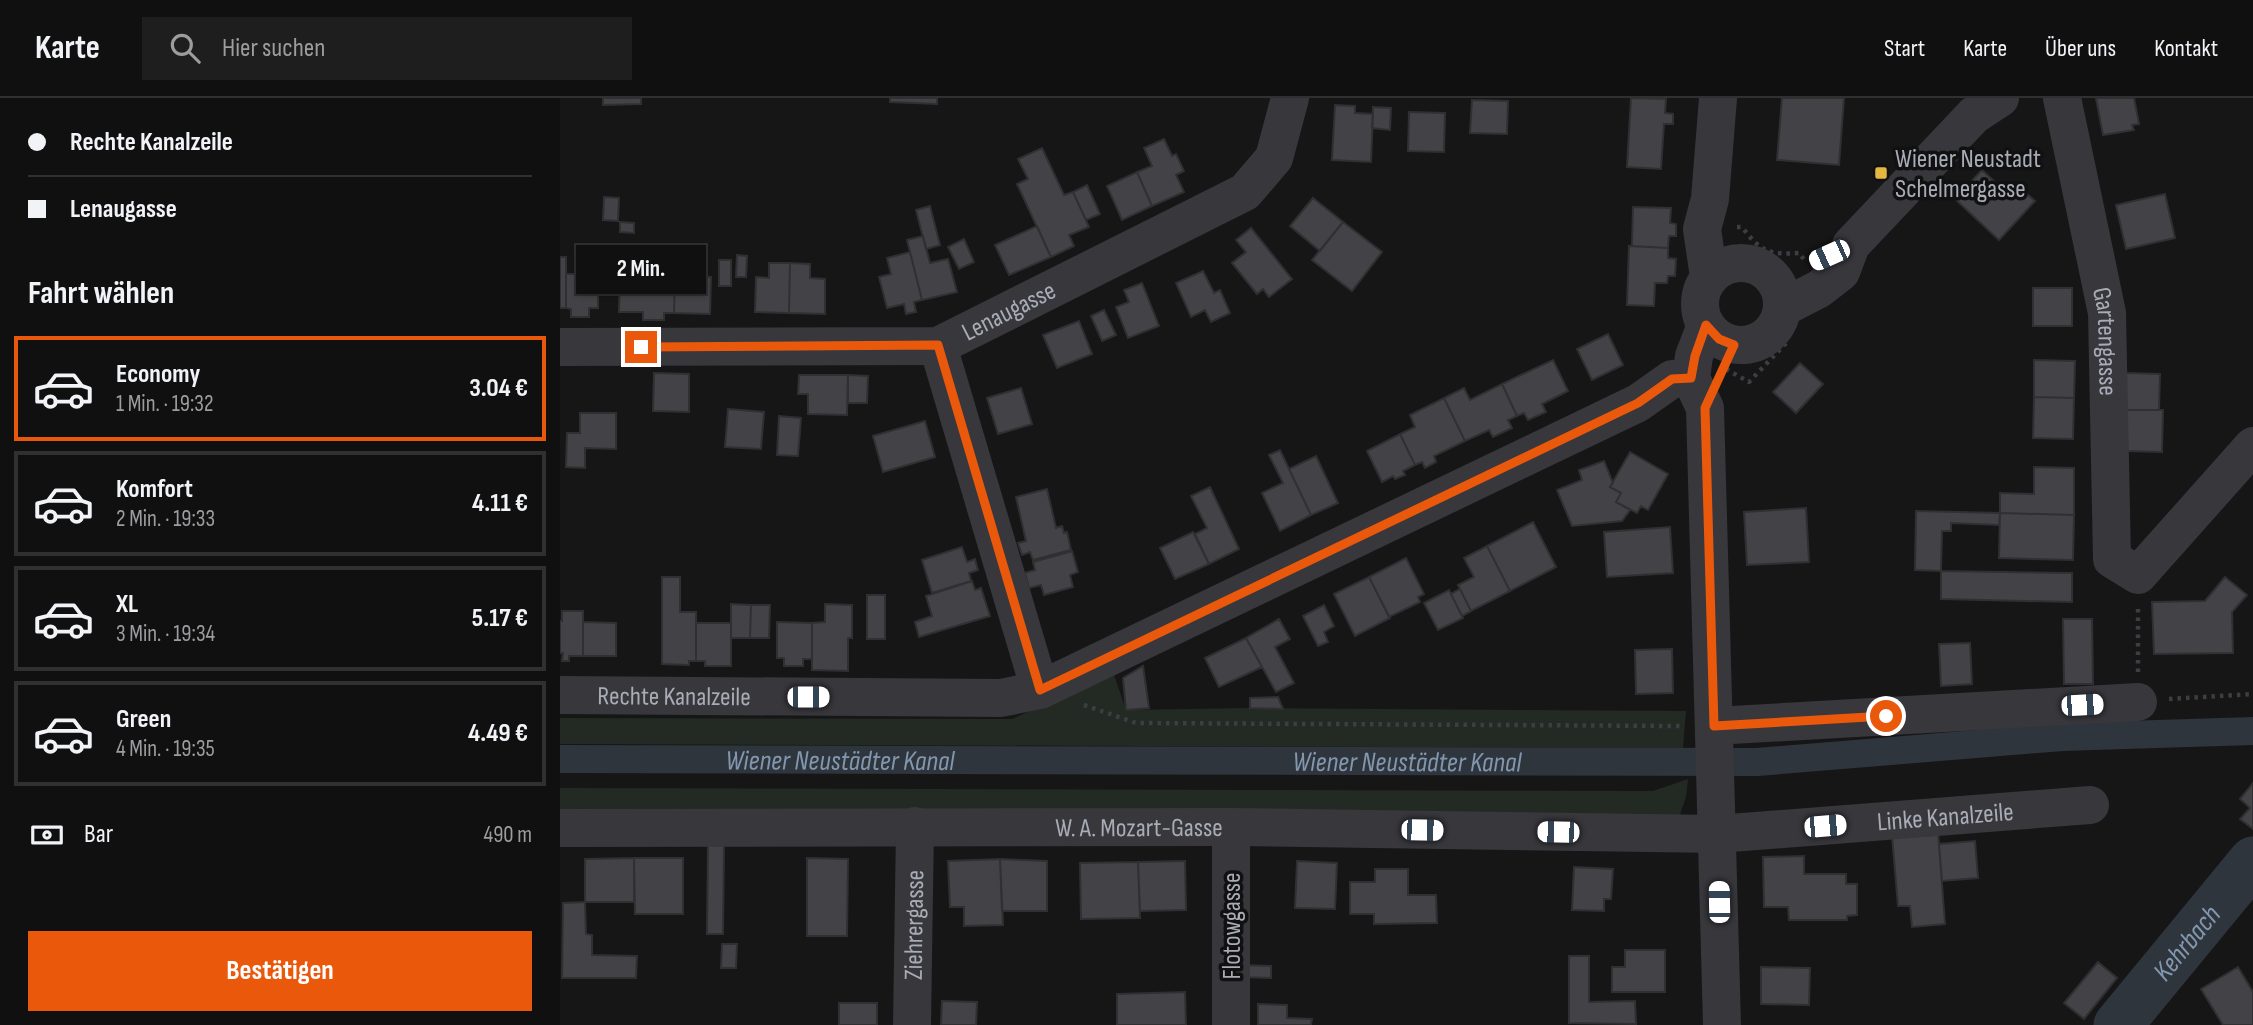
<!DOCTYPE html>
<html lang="de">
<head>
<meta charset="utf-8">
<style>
	body { margin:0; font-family:"Sofia Sans Condensed",sans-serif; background:#1e1e1f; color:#f1f3f6; height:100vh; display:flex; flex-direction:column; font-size:26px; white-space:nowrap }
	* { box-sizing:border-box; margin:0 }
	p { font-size:23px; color:#9c9d9f }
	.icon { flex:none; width:38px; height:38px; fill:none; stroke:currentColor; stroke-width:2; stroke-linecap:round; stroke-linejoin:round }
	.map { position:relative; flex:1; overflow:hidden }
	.side { display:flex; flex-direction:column; background:#101011; width:560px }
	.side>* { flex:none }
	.banner { display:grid; align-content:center; height:154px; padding:0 28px; background:#101011 }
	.end { position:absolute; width:32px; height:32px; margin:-16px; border:9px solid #ea580c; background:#fff; box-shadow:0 0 0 4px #fff }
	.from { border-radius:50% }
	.bubble { position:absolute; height:49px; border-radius:0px; background:#101011; box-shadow:0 2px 5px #0004,0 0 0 2px #303031; font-size:23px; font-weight:700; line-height:49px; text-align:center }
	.car { position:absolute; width:21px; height:42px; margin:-21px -10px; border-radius:9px; box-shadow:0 0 5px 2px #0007; background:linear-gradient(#fff 24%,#345 0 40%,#fff 0 76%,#345 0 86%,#fff 0) }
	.banner b { display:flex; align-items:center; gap:24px; height:66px; font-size:26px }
	.banner b+b { border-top:2px solid #303031 }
	.banner i { width:18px; height:18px; background:#f1f3f6 }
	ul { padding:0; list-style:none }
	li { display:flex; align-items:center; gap:21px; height:105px; margin:0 14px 10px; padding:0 14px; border:4px solid #303031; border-radius:0px }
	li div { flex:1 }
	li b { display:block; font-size:26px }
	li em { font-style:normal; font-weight:700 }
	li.active { border-color:#ea580c }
	li>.icon { width:63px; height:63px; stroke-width:1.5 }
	h2 { padding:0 28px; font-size:32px; line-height:84px }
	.pay { display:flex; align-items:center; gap:18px; height:77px; padding:0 28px; font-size:26px }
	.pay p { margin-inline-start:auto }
	.cta { display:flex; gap:14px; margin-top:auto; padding:14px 28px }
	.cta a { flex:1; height:80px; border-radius:0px; background:#ea580c; color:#fff; font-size:28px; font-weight:700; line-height:80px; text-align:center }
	header { display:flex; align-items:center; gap:42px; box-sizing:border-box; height:98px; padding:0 35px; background:#101011; border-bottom:2px solid #303031 }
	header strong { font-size:33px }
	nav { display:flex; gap:38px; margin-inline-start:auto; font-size:24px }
	.search { width:490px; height:63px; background:#1e1e1f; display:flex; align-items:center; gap:18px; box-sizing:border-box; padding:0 24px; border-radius:0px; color:#9c9d9f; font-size:26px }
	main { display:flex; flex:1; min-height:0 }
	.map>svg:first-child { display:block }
	.grass { fill:#222a23 }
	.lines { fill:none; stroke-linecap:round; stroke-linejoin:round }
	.canal { stroke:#2f353c; stroke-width:28 }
	.river { stroke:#2f353c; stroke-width:49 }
	.building { fill:#434347; stroke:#303033; stroke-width:2 }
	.path { stroke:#3d3e43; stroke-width:4.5; stroke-dasharray:3.5 5; stroke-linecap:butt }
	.minor { stroke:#37373c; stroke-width:38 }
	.route { stroke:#ea580c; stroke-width:9 }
	.poi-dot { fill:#e4b741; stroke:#111112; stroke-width:2.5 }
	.labels { text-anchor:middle; stroke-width:7; stroke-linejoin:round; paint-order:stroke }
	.poi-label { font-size:26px; fill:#a9acb6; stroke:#111112; text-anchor:start }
	.street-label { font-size:26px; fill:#a9acb6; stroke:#111112 }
	.water-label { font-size:28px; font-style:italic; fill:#8297af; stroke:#111112 }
</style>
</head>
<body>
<header>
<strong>Karte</strong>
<div class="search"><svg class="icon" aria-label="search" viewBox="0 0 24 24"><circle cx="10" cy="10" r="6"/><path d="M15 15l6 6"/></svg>Hier suchen</div>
<nav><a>Start</a><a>Karte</a><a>Über uns</a><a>Kontakt</a></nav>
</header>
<main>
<section class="side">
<div class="banner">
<b><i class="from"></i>Rechte Kanalzeile</b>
<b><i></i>Lenaugasse</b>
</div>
<h2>Fahrt wählen</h2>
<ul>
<li class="active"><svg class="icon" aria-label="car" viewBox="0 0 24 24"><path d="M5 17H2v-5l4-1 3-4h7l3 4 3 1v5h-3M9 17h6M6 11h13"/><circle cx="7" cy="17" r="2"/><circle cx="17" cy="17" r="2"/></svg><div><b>Economy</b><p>1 Min. · 19:32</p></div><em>3.04 €</em></li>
<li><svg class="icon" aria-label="car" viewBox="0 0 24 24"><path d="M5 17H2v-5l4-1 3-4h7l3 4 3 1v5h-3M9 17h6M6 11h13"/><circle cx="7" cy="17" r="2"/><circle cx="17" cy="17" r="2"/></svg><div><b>Komfort</b><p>2 Min. · 19:33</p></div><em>4.11 €</em></li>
<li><svg class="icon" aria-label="car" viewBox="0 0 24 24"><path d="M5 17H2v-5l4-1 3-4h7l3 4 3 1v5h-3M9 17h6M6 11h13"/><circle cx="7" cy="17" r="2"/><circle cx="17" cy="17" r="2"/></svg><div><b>XL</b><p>3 Min. · 19:34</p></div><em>5.17 €</em></li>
<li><svg class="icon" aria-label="car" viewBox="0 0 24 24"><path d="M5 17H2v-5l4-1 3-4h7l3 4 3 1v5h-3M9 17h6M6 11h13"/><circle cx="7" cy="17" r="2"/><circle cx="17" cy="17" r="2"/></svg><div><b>Green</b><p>4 Min. · 19:35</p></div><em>4.49 €</em></li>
</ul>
<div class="pay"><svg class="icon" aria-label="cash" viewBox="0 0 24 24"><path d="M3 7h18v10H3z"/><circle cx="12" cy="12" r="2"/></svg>Bar<p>490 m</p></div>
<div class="cta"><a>Bestätigen</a></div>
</section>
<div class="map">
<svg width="1693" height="927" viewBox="0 0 1693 927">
	<rect width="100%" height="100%" fill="#161617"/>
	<path class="grass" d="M553,574L566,612L690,610L1126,613L1123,650L0,646V620L452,621Z
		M1128,681L1126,699L1119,719L0,714V690L1093,693Z"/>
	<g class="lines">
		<path class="canal" id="s1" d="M0,661L1197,664L1502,639L1693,633"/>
		<path class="river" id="s2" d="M1558,927L1693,763"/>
	</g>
	<path class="building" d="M43,0H81V6L43,7Z
		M330,0H377V6L330,4Z
		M1071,0L1106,1L1105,15L1113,16V26H1104L1101,71L1067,69Z
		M1222,0H1284L1279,67L1217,62Z
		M1536,0H1574L1579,26L1572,27L1574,32L1543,37Z
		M912,2L948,3L947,36L910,35Z
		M775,7L795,8V15L813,16L811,64L772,62Z
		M813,9L831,10L830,32L812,30Z
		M849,14L885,15L884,54L848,53Z
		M604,41L612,58L616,56L624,73L616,77L624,94L592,108L577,74L592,68L584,50Z
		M482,50L504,97L513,94L529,129L509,137L514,148L491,159L457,86L468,81L458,61Z
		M1422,72L1448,96L1457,87L1475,103L1439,142L1395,101Z
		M577,74L592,108L562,122L547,88Z
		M527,87L540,116L526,122L513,94Z
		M1605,96L1615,140L1566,151L1556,107Z
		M44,99L59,100L58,123L43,122Z
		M753,100L783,124L760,153L730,128Z
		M370,108L380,147L366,151L356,112Z
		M1073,109L1111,110L1110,125L1116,126V138H1109L1108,150L1072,148Z
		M60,124L74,125V135L60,134Z
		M783,124L822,154L792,193L752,162Z
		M477,128L491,159L449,177L435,147Z
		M691,130L732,181L709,199L703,191L697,196L672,165L686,154L676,142Z
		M363,138L370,165L388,161L397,194L362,202L347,142Z
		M404,141L414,164L399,171L388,149Z
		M1069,148L1108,150V160L1116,161L1115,178H1108L1107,185H1095L1094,208L1067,207Z
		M350,154L362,202L354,204L356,214L346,216L344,206L327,210L319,179L331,176L327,160Z
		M177,157L187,158L186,179H176Z
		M0,159H6V210H0Z
		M159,162H171V188H159Z
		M209,165H230L229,215L195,214L196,179L209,180Z
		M230,165L250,166V180L265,181V216L229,215Z
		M643,173L654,195L660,192L670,215L651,224L645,212L631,219L616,185Z
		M6,176H38V210H29V219H11V211L6,210Z
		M60,177L115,178L114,215H104V222H83V214H59Z
		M115,178L151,179L150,216L114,215Z
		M582,185L599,228L568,240L556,209L569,204L564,192Z
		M1473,190H1512V228H1473Z
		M544,212L556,237L542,243L531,218Z
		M519,223L532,256L497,270L483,237Z
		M1048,236L1063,267L1032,282L1017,251Z
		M993,262L1008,293L982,306L986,314L968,322L964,315L957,318L942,286Z
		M1474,262L1515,263L1514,300L1474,299Z
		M1240,265L1263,286L1236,315L1213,294Z
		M94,275L129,276V314L93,313Z
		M1566,275L1600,276L1599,312H1565Z
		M239,277H288L287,317L248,316V296H238Z
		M288,277L308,278L307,305H288Z
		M942,286L957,318L948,322L952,330L933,339L929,332L905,343L884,300L904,290L910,302Z
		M461,290L472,326L438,336L427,300Z
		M1474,299L1514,300L1513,341L1473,340Z
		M884,300L905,343L874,358L876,364L865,370L862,364L855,367L840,336L855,329L850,317Z
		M168,311L204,314L201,351L165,349Z
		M1565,312H1603L1602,354L1564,353Z
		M20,315H56V351L25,350V370L6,369L7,335H20Z
		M219,318L241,320L238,358L217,357Z
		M365,323L375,359L323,374L313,338Z
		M840,336L855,367L843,373L845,377L835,381L833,378L822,384L807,353Z
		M720,352L751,417L720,433L702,395L723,385L709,357Z
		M1070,354L1108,376L1088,412L1081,408L1077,415L1056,404L1061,395L1050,389Z
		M756,358L778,405L751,417L729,371Z
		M1044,363L1053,385L1050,389L1061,395L1056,404L1070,412L1062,423L1012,428L997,392L1022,382L1019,372Z
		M1474,369L1514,370V417L1440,415V395L1474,396Z
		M650,389L679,451L649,466L635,436L647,430L631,398Z
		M487,391L496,430L502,428L504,435L507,434L511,452L473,462L470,454L462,457L458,445L466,443L456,399Z
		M1246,410L1249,464L1187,467L1184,414Z
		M1356,413L1440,415L1439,427L1391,425V433H1382L1381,473L1355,472Z
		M1440,415L1514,417L1513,462L1439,460Z
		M973,424L996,469L950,493L927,448Z
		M1110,429L1113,475L1047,479L1044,434Z
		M633,434L649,466L615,481L600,450Z
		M927,448L950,493L911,513L898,487L914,479L904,460Z
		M402,449L407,464L415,461L418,472L409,475L411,483L372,495L362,462Z
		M512,453L518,474L510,477L513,489L484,497L481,487L469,490L465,475L475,472L473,464Z
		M846,460L864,496L858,499L860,504L829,519L809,479Z
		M1381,473L1512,475V504L1381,501Z
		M102,479H120V514H136V563H129V567L102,566Z
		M809,479L830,520L795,538L774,496Z
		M1665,479L1687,497L1672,514L1673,555L1594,556L1592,504L1645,503Z
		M412,483L415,492L421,490L430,518L359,539L355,524L372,518L366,498Z
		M900,491L911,513L902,518L891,496Z
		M889,492L903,520L878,532L864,505Z
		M307,497H325V541H307Z
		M171,506L191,507L190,540H171Z
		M265,506L292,507V540H288V573L252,572V525L265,524Z
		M191,507H210L209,540H190Z
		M764,507L774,528L764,534L768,544L758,548L743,518Z
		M2,513H23V558H9V563H2L3,555H0V523H2Z
		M719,521L730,541L715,549L734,585L716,594L686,540Z
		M1503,521H1532L1533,586H1504Z
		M23,524L56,525V558H23Z
		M217,524L252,525V561H243V568H224V560H217Z
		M136,525H171V568H145V563H136Z
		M686,540L702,569L659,589L645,560Z
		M1410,545L1412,586L1381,588L1379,546Z
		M1112,551L1113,595L1076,596L1075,552Z
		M583,568L589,610L566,612L563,580Z
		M718,599L723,611L690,610V600Z
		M1693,685V731L1680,721L1690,710L1680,701Z
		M1378,734L1385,826L1352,829L1350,808H1338L1332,738Z
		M1415,743L1418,780L1382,783L1379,746Z
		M148,747H164L163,836H147Z
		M1244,758V776H1286V786H1297V817L1287,818V822H1229L1228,809H1204L1203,759Z
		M74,760H123V816H75Z
		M74,760V804H25V761Z
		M247,760L288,761L287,838H247Z
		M440,761L443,827L404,828V809H390L388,763Z
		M440,761L487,763V813H442Z
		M625,763L626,812L580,813L578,764Z
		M737,763L777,765L775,811L735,810Z
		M578,764L580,820L521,821L520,765Z
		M1014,769L1053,771L1051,801H1044V813L1012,812Z
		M815,771H848V797H876L877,825L814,826V816H790V784H815Z
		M25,804L26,836L32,837V857L77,858L76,880H2L3,805Z
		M162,846H177L176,870H161Z
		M1065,852H1105V894H1052V869H1065Z
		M1009,858H1029V904L1075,903L1076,926L1009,925Z
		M1538,864L1557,880L1524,921L1504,905Z
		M681,867L711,868V880L680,879Z
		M1201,869L1250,870L1249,907L1201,906Z
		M1678,869L1693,894V927H1663L1641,891Z
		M625,894L626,927H557V896Z
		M382,903L417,904L416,927H381Z
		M279,905H317V927H279Z
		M698,906L727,907V920L752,921L751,927H698Z"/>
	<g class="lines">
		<path class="path" d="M1177,129H1182C1201,154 1209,157 1240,155L1244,162
			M1166,271L1189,284L1229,242
			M1578,574V509
			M1609,601L1693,596
			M524,607L576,625L1121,628"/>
		<g class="minor">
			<path id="s3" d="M1502,0L1547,215L1552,461L1578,477L1693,348"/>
			<circle cx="1181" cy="206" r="41"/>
			<path d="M1149,179L1142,131L1150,101L1158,0"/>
			<path d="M1222,210L1259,191L1281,174L1291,147L1414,17L1440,0"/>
			<path d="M1146,227L1134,258L1131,280L1145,310L1162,927"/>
			<path d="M378,248L480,592"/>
			<path id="s4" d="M0,249L378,248L685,94L714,60L730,0"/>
			<path id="s5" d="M0,597L441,600L480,592L1078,305L1112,281L1131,280"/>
			<path d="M1154,628L1578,604"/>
			<path d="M671,729V927"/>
			<path id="s6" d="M0,730L671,729L1158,736L1530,707"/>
			<path id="s7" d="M352,927L355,728"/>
		</g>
	</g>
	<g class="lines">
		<path class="route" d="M81,249L378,247L480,592L1078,305L1112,281L1131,280L1135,258L1146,227L1159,241L1174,247L1145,310L1154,628L1326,618"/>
	</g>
	<rect class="poi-dot" x="1314" y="68" width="14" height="14" rx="3.5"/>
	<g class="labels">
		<g class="poi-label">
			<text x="1335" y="69">Wiener Neustadt<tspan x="1335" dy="30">Schelmergasse</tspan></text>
		</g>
		<g class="street-label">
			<text dy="9" stroke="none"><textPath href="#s4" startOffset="457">Lenaugasse</textPath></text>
			<text dy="9" stroke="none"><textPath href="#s3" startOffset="248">Gartengasse</textPath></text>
			<text dy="9" stroke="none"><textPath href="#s5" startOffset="114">Rechte Kanalzeile</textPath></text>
			<text dy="9" stroke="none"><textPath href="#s6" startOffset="1386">Linke Kanalzeile</textPath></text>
			<text dy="9" stroke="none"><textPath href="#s6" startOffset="579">W. A. Mozart-Gasse</textPath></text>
			<text dy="9" stroke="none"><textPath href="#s7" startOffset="100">Ziehrergasse</textPath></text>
			<text transform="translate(671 828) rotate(-90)" y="9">Flotowgasse</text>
		</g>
		<g class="water-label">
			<text dy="10" stroke="none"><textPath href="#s1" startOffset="280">Wiener Neustädter Kanal</textPath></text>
			<text dy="10" stroke="none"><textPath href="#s1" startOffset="847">Wiener Neustädter Kanal</textPath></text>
			<text dy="10" stroke="none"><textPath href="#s2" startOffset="107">Kehrbach</textPath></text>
		</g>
	</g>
</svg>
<i class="end from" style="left:1326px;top:618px"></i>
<i class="end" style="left:81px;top:249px"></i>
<div class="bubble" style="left:16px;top:147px;width:130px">2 Min.</div>
<i class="car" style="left:1269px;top:157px;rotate:246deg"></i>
<i class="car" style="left:248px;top:599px;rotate:90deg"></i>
<i class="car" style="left:1522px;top:607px;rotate:87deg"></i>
<i class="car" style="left:1265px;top:728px;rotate:85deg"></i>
<i class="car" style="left:862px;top:732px;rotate:91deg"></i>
<i class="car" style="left:998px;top:734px;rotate:271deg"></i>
<i class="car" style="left:1159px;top:804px;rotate:359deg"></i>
</div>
</main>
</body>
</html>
